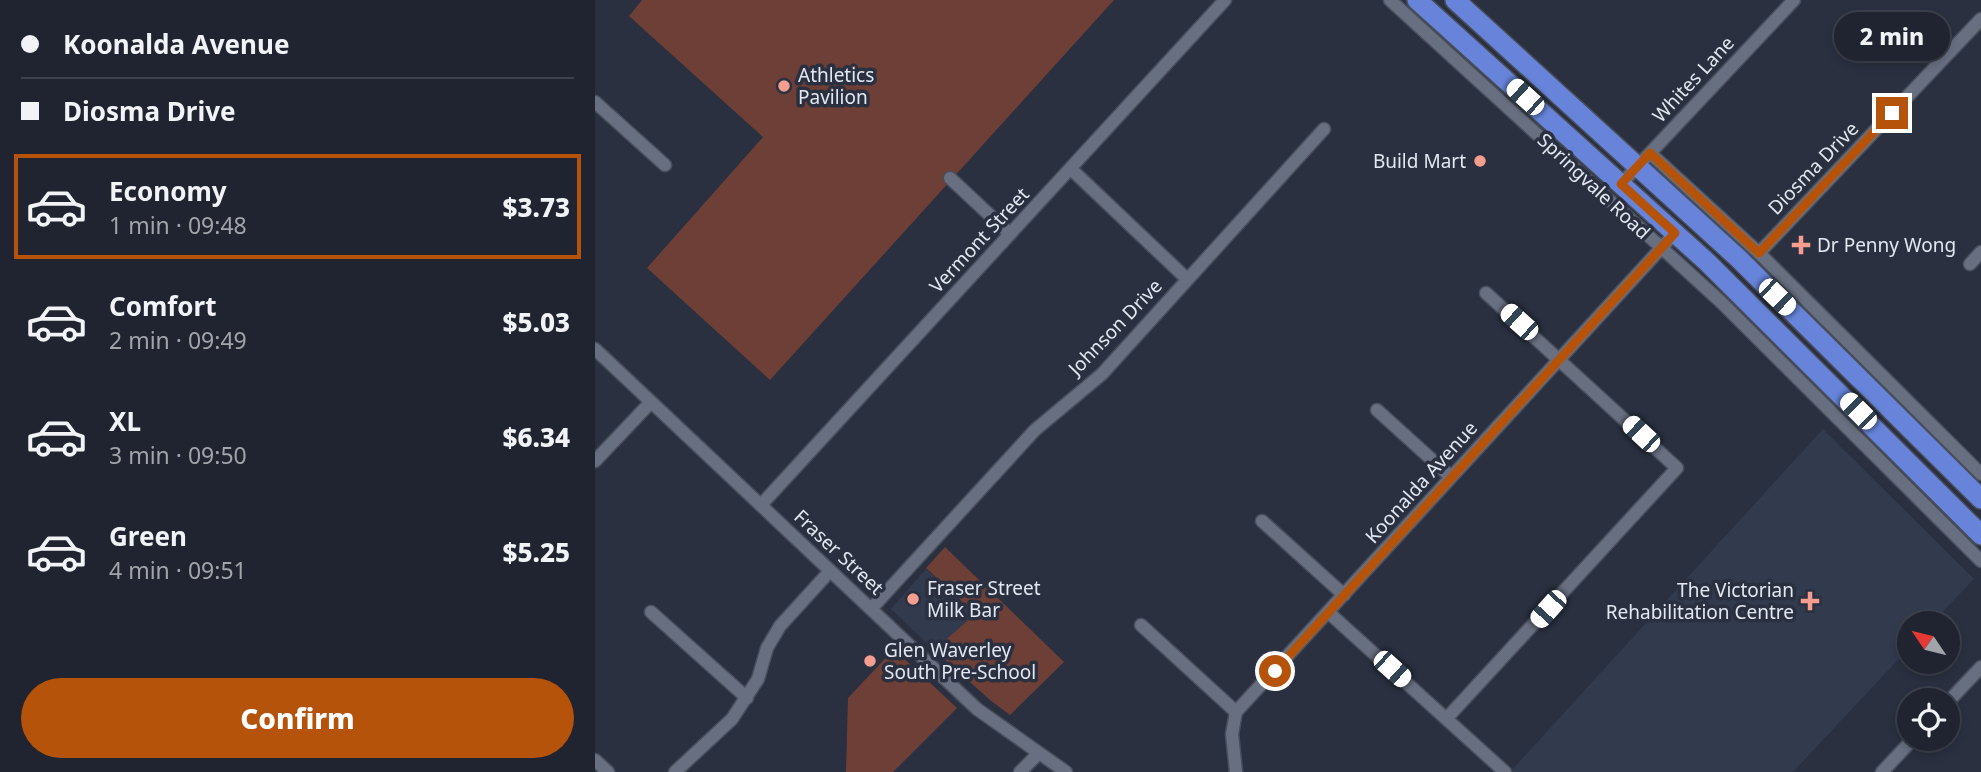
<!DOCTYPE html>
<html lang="en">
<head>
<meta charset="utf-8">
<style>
	body { margin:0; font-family:"Noto Sans",sans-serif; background:#282c38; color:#f1f3f6; height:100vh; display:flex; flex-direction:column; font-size:26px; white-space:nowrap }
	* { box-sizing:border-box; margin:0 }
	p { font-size:23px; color:#a2a4ab }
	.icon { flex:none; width:38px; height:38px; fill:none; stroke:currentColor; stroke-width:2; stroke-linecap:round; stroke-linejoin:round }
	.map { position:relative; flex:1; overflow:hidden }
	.sheet { display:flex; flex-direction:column; background:#202430; width:595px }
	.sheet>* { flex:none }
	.hud { display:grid; align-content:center; height:154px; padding:0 21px; background:#202430 }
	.needle { width:46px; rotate:305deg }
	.tools { position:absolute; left:1302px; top:611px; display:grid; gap:14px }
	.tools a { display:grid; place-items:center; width:63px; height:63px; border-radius:50%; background:#202430; box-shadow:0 4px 10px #0003,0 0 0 2px #3d414c; font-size:35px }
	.end { position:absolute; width:32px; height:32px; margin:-16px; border:9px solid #b45309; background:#fff; box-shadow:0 0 0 4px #fff }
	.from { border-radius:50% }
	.bubble { position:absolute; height:49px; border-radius:24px; background:#202430; box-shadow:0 4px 10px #0003,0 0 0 2px #3d414c; font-size:23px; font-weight:800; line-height:49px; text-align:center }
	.car { position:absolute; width:21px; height:42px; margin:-21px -10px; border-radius:9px; box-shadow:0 0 5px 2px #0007; background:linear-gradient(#fff 24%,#345 0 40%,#fff 0 76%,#345 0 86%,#fff 0) }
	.hud b { display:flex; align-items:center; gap:24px; height:66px; font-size:26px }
	.hud b+b { border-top:2px solid #3d414c }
	.hud i { width:18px; height:18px; background:#f1f3f6 }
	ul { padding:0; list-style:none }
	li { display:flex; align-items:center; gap:21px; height:105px; margin:0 14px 10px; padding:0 7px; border:4px solid transparent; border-radius:0px }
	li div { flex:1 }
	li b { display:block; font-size:26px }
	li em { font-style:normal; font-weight:800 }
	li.active { border-color:#b45309 }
	li>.icon { width:63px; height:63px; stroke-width:1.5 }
	.primary-button { display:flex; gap:14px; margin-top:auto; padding:14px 21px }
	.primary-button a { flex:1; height:80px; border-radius:42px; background:#b45309; color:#fff; font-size:28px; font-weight:800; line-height:80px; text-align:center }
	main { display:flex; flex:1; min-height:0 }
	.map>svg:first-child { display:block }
	.built { fill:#323a4e }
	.green { fill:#6e3f37 }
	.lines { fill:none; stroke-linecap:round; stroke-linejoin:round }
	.minor-casing { stroke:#494e5b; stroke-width:15 }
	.trunk-casing { stroke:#494e5b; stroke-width:22 }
	.minor { stroke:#686f81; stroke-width:12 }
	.trunk { stroke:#6784da; stroke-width:19 }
	.route { stroke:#b45309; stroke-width:9 }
	.poi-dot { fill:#f59d8e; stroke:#2a3040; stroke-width:2.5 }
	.labels { text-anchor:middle; stroke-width:7; stroke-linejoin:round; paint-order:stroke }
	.poi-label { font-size:19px; fill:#e2e7f1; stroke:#2a3040; text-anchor:start }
	.street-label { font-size:19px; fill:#e2e7f1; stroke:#2a3040 }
</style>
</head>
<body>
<main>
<section class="sheet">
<div class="hud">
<b><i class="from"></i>Koonalda Avenue</b>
<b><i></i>Diosma Drive</b>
</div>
<ul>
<li class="active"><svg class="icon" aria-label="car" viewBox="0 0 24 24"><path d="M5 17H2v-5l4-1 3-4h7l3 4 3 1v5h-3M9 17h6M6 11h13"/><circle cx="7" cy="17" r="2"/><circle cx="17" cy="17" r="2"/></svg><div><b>Economy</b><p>1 min · 09:48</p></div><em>$3.73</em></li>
<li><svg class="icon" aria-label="car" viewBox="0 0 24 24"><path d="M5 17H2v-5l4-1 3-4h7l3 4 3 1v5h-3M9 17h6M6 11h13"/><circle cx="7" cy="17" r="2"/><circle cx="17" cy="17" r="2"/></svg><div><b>Comfort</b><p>2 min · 09:49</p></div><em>$5.03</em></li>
<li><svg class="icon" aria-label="car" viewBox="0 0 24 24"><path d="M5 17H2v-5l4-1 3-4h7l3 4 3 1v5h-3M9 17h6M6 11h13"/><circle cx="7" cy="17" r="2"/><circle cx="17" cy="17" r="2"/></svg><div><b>XL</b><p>3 min · 09:50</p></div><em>$6.34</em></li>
<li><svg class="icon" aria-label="car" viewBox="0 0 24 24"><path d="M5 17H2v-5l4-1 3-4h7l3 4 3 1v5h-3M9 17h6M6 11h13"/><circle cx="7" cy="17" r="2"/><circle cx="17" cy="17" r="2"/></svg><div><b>Green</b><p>4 min · 09:51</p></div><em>$5.25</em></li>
</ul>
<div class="primary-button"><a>Confirm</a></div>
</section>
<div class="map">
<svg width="1386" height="772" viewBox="0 0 1386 772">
	<rect width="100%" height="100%" fill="#2a3040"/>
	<path class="built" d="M1228,429L1379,579L1337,623H1314V648L1198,772H915Z
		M331,569L380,614L339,650L296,609Z"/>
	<path class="green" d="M47,0H519L175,380L52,268L168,137L34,16Z
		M350,547L469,662L415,715L395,700L339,650L380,614L331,568Z
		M299,649L362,708L298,772H251L253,698Z"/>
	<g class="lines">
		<defs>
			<path id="minor" d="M795,0L1126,302L1386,561
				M0,102L70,165
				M1055,153L1164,253L1386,474
				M476,169L592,279
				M355,178L415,234
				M1026,184L1199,0
				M1164,253L1386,19
				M1375,264L1386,252
				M0,349L382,709L471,772
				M782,410L856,477
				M0,461L56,402
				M166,505L630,0
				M667,521L749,595
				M276,609L440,430L507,374L729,129
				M56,612L152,698
				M733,612L910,772
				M546,625L641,712
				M1353,702L1386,667
				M852,718L1082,468L891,293
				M0,760L13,772
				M80,772L137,719L163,679L172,648L185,626L235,571
				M425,772L444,753
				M641,772L637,734L641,712L1080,233
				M1287,772L1319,738"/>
			<path id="trunk" d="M822,0L1112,262L1386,535
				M860,0L1143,258L1386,499"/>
		</defs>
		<use href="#minor" class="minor-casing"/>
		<use href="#trunk" class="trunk-casing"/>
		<use href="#minor" class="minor"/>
		<use href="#trunk" class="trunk"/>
	</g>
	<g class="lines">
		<path class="route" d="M680,671L1080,233L1026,184L1055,153L1164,253L1297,113"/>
	</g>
	<g class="poi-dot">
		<circle cx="189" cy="86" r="7"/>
		<circle cx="885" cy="161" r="7"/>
		<path d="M1202.5 234.5h7v7h7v7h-7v7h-7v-7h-7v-7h7z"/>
		<circle cx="318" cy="599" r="7"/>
		<path d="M1211.5 590.5h7v7h7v7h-7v7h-7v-7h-7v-7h7z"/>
		<circle cx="275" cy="661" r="7"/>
	</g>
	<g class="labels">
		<g class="poi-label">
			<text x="203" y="82">Athletics<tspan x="203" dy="22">Pavilion</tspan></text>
			<text x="871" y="168" text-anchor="end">Build Mart</text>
			<text x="1222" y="252">Dr Penny Wong</text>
			<text x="332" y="595">Fraser Street<tspan x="332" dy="22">Milk Bar</tspan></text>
			<text x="1199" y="597" text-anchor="end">The Victorian<tspan x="1199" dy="22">Rehabilitation Centre</tspan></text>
			<text x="289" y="657">Glen Waverley<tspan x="289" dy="22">South Pre-School</tspan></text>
		</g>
		<g class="street-label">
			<text transform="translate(1098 79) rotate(-47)" y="7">Whites Lane</text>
			<text transform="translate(1218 168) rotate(-46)" y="7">Diosma Drive</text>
			<text transform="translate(999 186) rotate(43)" y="7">Springvale Road</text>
			<text transform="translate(384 240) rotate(-47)" y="7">Vermont Street</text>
			<text transform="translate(520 327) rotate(-46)" y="7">Johnson Drive</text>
			<text transform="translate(826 482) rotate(-48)" y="7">Koonalda Avenue</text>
			<text transform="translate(244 552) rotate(43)" y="7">Fraser Street</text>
		</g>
	</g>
</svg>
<div class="tools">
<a><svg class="needle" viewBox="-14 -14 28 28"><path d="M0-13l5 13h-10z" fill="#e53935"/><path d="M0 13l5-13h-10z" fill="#a2a4ab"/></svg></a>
<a><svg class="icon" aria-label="locate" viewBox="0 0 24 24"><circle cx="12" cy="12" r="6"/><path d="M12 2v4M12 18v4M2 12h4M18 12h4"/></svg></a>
</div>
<i class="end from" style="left:680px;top:671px"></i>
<i class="end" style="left:1297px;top:113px"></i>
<div class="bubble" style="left:1239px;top:12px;width:116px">2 min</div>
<i class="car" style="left:930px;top:97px;rotate:312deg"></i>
<i class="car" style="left:1182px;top:297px;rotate:134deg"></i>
<i class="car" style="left:924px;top:322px;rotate:312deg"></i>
<i class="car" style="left:1263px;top:411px;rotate:315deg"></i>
<i class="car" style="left:1046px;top:434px;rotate:313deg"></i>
<i class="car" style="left:953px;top:609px;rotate:222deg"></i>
<i class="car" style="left:797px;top:669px;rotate:132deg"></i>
</div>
</main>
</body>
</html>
